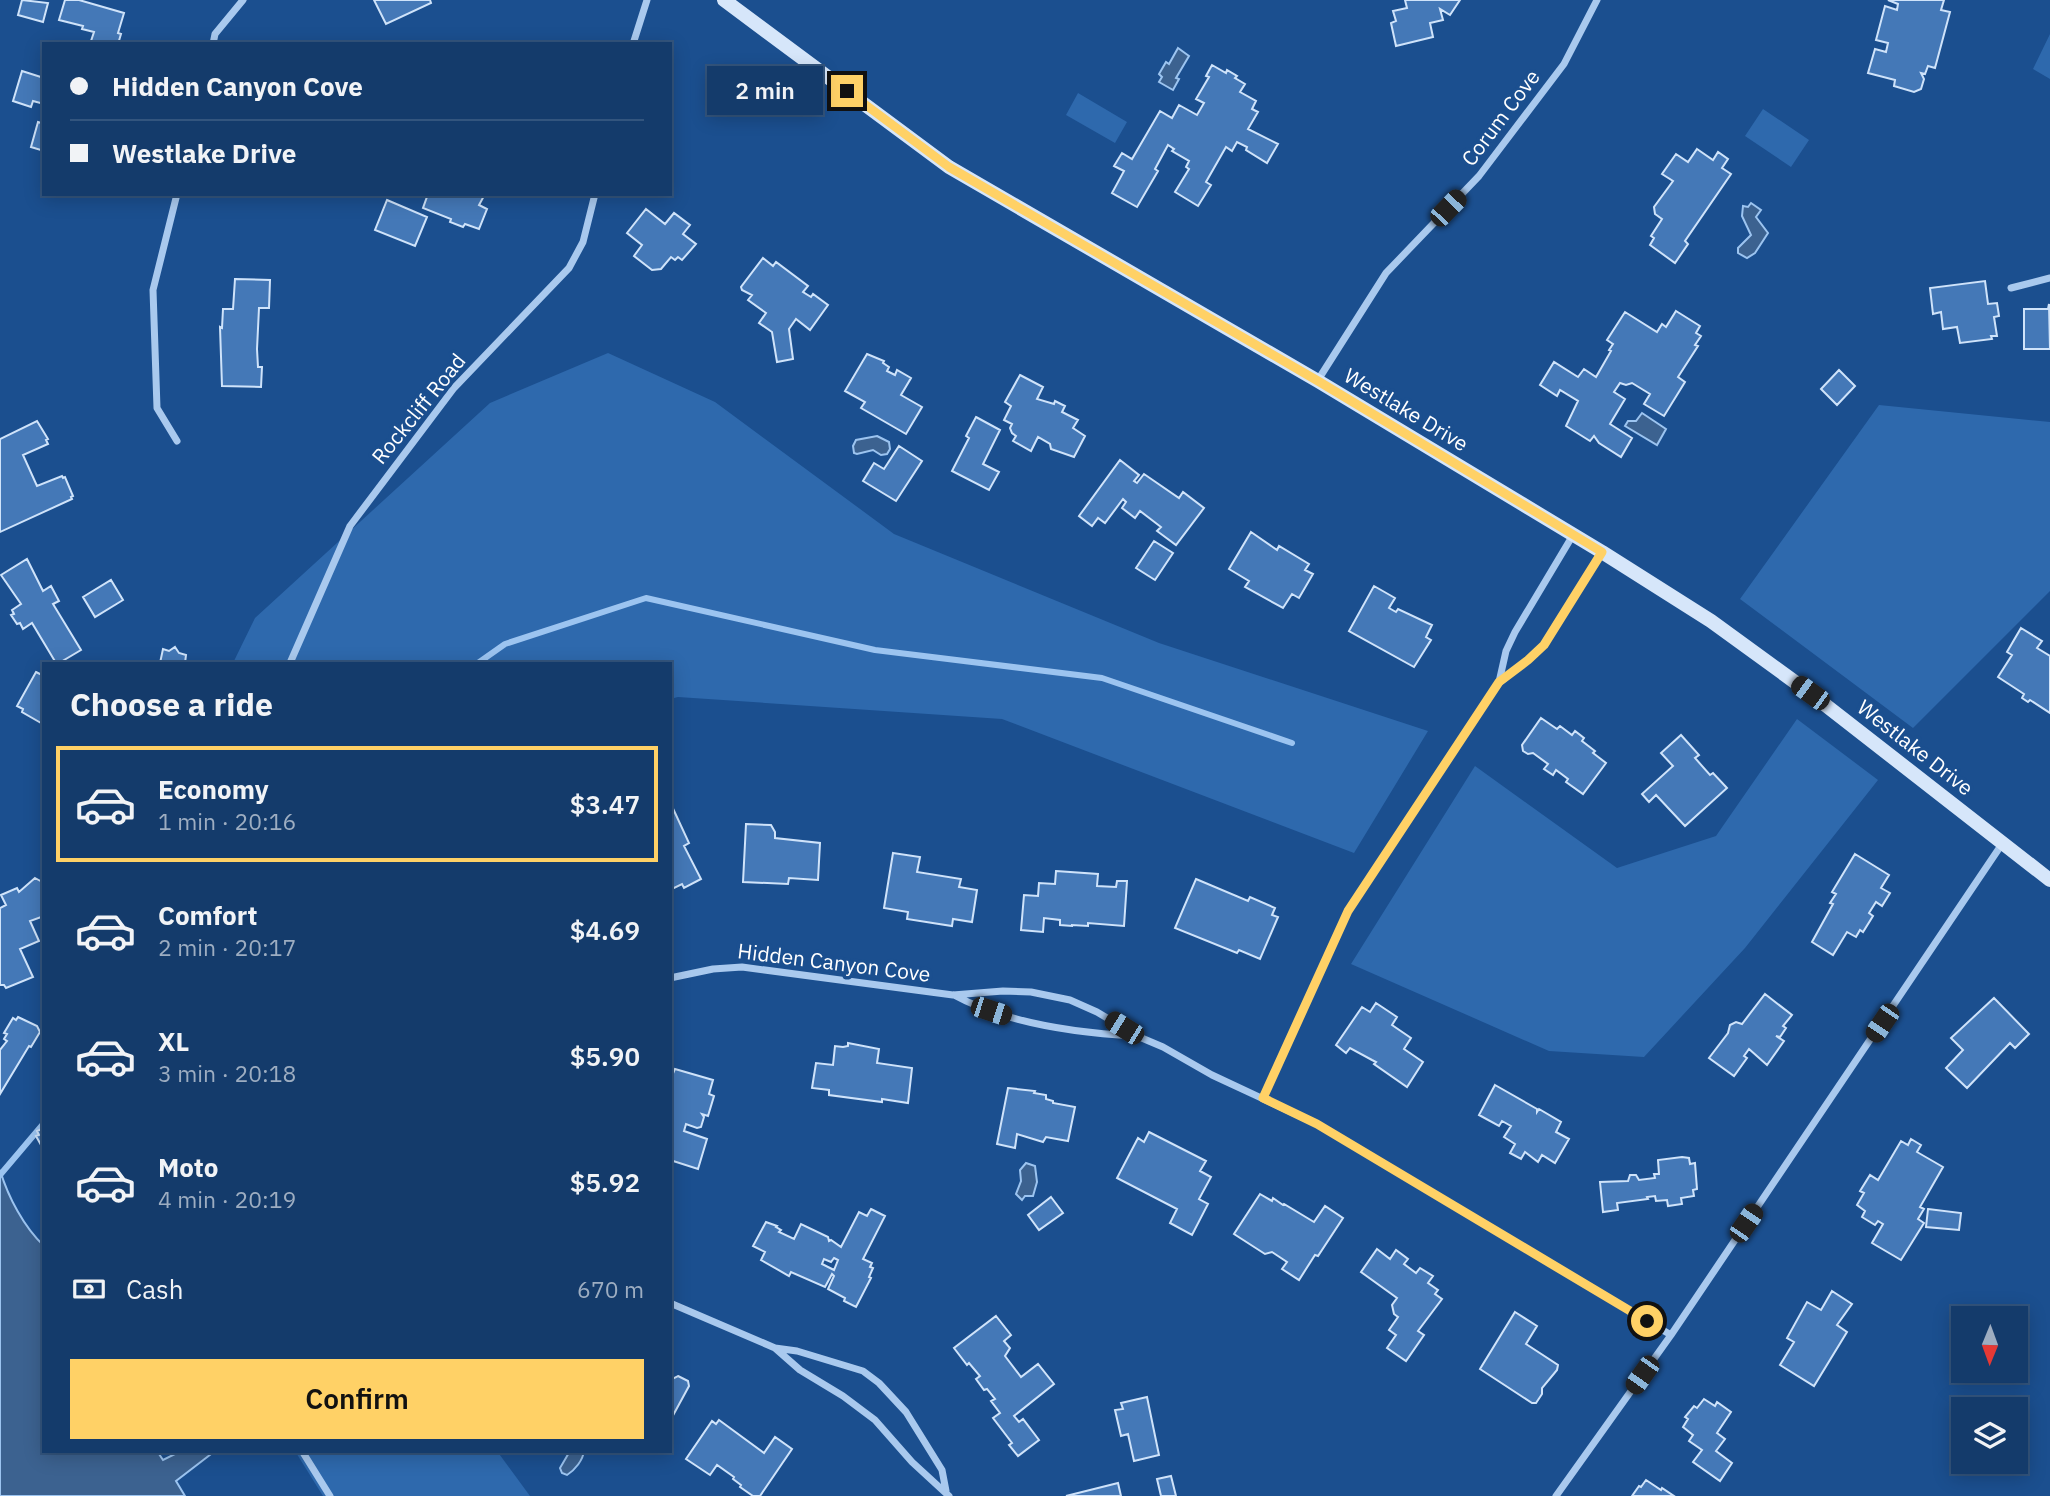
<!DOCTYPE html>
<html lang="en">
<head>
<meta charset="utf-8">
<style>
	body { margin:0; font-family:"IBM Plex Sans",sans-serif; background:#214673; color:#f1f3f6; height:100vh; display:flex; flex-direction:column; font-size:26px; white-space:nowrap }
	* { box-sizing:border-box; margin:0 }
	p { font-size:23px; color:#9dadc1 }
	.icon { flex:none; width:38px; height:38px; fill:none; stroke:currentColor; stroke-width:2; stroke-linecap:round; stroke-linejoin:round }
	.map { position:relative; flex:1; overflow:hidden }
	.panel { position:absolute; left:42px; top:662px; width:630px; height:791px; display:flex; flex-direction:column; background:#143b6b; border-radius:0px; box-shadow:0 4px 18px #0003,0 0 0 2px #33557e }
	.panel>* { flex:none }
	.banner { position:absolute; left:42px; top:42px; width:630px; height:154px; border-radius:0px; box-shadow:0 4px 18px #0003,0 0 0 2px #33557e; display:grid; align-content:center; height:154px; padding:0 28px; background:#143b6b }
	.needle { width:46px; rotate:181deg }
	.buttons { position:absolute; left:1951px; top:1306px; display:grid; gap:14px }
	.buttons a { display:grid; place-items:center; width:77px; height:77px; border-radius:0px; background:#143b6b; box-shadow:0 4px 18px #0003,0 0 0 2px #33557e; font-size:35px }
	.end { position:absolute; width:32px; height:32px; margin:-16px; border:9px solid #ffd166; background:#111; box-shadow:0 0 0 4px #111 }
	.from { border-radius:50% }
	.bubble { position:absolute; height:49px; border-radius:0px; background:#143b6b; box-shadow:0 4px 18px #0003,0 0 0 2px #33557e; font-size:23px; font-weight:600; line-height:49px; text-align:center }
	.car { position:absolute; width:21px; height:42px; margin:-21px -10px; border-radius:9px; box-shadow:0 0 5px 2px #0007; background:linear-gradient(#222 24%,#8ab4d8 0 40%,#222 0 76%,#8ab4d8 0 86%,#222 0) }
	.banner b { display:flex; align-items:center; gap:24px; height:66px; font-size:26px }
	.banner b+b { border-top:2px solid #33557e }
	.banner i { width:18px; height:18px; background:#f1f3f6 }
	ul { padding:0; list-style:none }
	li { display:flex; align-items:center; gap:21px; height:116px; margin:0 14px 10px; padding:0 14px; border:4px solid transparent; border-radius:0px }
	li div { flex:1 }
	li b { display:block; font-size:26px }
	li em { font-style:normal; font-weight:600 }
	li.current { border-color:#ffd166 }
	li>.icon { width:63px; height:63px; stroke-width:1.5 }
	h2 { padding:0 28px; font-size:32px; line-height:84px }
	.pay { display:flex; align-items:center; gap:18px; height:77px; padding:0 28px; font-size:26px }
	.pay p { margin-inline-start:auto }
	.action { display:flex; gap:14px; margin-top:auto; padding:14px 28px }
	.action a { flex:1; height:80px; border-radius:0px; background:#ffd166; color:#111; font-size:28px; font-weight:600; line-height:80px; text-align:center }
	.map>svg:first-child { display:block }
	.green { fill:#2e69ad }
	.water { fill:#3c6290; stroke:#9cc4f0; stroke-width:2 }
	.lines { fill:none; stroke-linecap:round; stroke-linejoin:round }
	.stream { stroke:#9cc4f0; stroke-width:6 }
	.building { fill:#4478b7; stroke:#cfe3fa; stroke-width:2; fill-rule:evenodd }
	.street { stroke:#a9c9ee; stroke-width:7 }
	.secondary { stroke:#d6e6fa; stroke-width:14 }
	.route { stroke:#ffd166; stroke-width:9 }
	.labels { text-anchor:middle; stroke-width:7; stroke-linejoin:round; paint-order:stroke }
	.street-label { font-size:21px; fill:#fff; stroke:#1b4f8f }
</style>
</head>
<body>
<div class="map">
<svg width="2050" height="1496" viewBox="0 0 2050 1496">
	<rect width="100%" height="100%" fill="#1b4f8f"/>
	<path class="green" d="M2050,34V79L2033,69Z
		M1078,93L1127,122L1115,143L1066,115Z
		M1763,109L1809,140L1791,167L1745,136Z
		M608,353L715,402L894,534L1159,643L1428,731L1354,853L1002,719L678,697L670,699V663H233L255,618L490,403Z
		M1879,405L2050,422V591L1913,728L1740,599Z
		M1797,719L1878,780L1745,948L1644,1057L1549,1051L1351,964L1475,766L1617,868L1716,836Z
		M295,1451H497L530,1496H323Z"/>
	<path class="water" d="M1178,48L1189,56L1176,78L1179,79L1173,90L1159,82L1162,77L1159,74L1166,62L1169,64Z
		M1751,203L1761,210L1756,217L1768,233L1755,253L1747,258L1738,253V248L1751,235L1742,216L1743,206L1748,207Z
		M1642,413L1666,429L1657,445L1625,426L1628,421H1636Z
		M877,436L889,442L890,449L887,454L881,455L873,450L857,454L854,453L853,446L856,440Z
		M1026,1163L1035,1166L1037,1182L1033,1196H1025L1022,1200L1016,1194L1021,1181L1020,1170Z
		M0,1170C8,1197 24,1227 44,1246V1451H157L163,1460L181,1451H215L176,1481L185,1496H0Z
		M570,1451H584C583,1460 575,1470 567,1475L562,1473L560,1468Z"/>
	<g class="lines">
		<path class="stream" d="M478,663L505,644L646,598L875,650L1102,678L1292,743
			M0,1175L44,1123"/>
	</g>
	<path class="building" d="M22,0L48,3L43,22L18,15Z
		M65,0H79L124,13L118,33L121,34L118,44H90L94,32L82,29L83,26L59,20Z
		M374,0H430L431,3L386,24Z
		M1405,0H1460L1450,15L1440,9L1443,20L1430,23L1433,37L1396,46L1391,23L1396,21L1393,11L1407,8Z
		M1888,0H1944L1941,10L1950,12L1935,68L1928,66L1925,74L1921,73L1924,79L1921,89L1914,92L1894,86L1895,80L1868,73L1875,49L1886,52L1888,43L1876,40L1885,6L1897,10L1898,4Z
		M1212,65L1226,73L1227,70L1237,76L1235,78L1245,84L1240,92L1256,101L1252,109L1258,112L1248,129L1278,144L1267,163L1246,150L1247,147L1237,142L1232,151L1226,147L1206,182L1211,185L1198,206L1175,192L1189,169L1186,167L1189,161L1172,151L1174,149L1168,145L1155,169L1158,171L1137,207L1112,193L1124,171L1114,166L1122,153L1132,159L1160,111L1172,118L1179,105L1197,115L1204,103L1196,99L1209,77L1206,76Z
		M22,71L44,78V104L33,101L31,107L13,101Z
		M38,122L44,124V151L31,147Z
		M1697,149L1713,160L1718,152L1728,159L1722,168L1731,174L1685,241L1688,244L1675,263L1650,245L1654,238L1651,236L1662,219L1655,214L1654,207L1673,181L1662,174L1676,154L1688,162Z
		M428,194H485L479,205L487,209L479,229L465,224L463,227L450,222L451,219L423,208Z
		M387,200L427,217L415,246L375,230Z
		M646,209L665,224L674,213L690,225L683,234L696,244L682,260L678,257L675,260L671,257L661,269L652,270L634,256L642,245L627,233Z
		M763,258L773,266L776,262L808,286L803,292L811,297L813,294L828,305L810,330L796,319L789,329L793,359L777,362L772,332L759,323L766,313L748,300L752,295L742,290L741,287Z
		M235,279L270,280L269,308H259L257,349L258,367H262L261,387L222,386L220,327L222,328L223,309H233Z
		M1985,281L1988,304L1997,303L1999,316L1994,317L1997,336H1991L1992,339L1960,343L1957,327L1943,329L1941,312L1933,314L1930,288Z
		M2049,304L2050,349H2024V309H2048Z
		M1676,311L1700,326L1696,333L1701,336L1695,345L1698,346L1678,377L1685,382L1664,416L1644,404L1650,394L1632,383L1626,385L1620,383L1614,392L1625,399L1610,424L1632,438L1621,457L1599,443L1594,436L1590,441L1566,426L1578,401L1560,390L1557,396L1540,385L1554,362L1578,377L1584,369L1596,377L1611,351L1609,350L1613,344L1607,340L1625,312L1657,332L1662,324L1666,327Z
		M867,354L884,361L883,363L889,367L887,371L895,375L897,370L911,378L901,395L922,407L906,434L861,408L865,402L845,391Z
		M1839,370L1855,386L1837,405L1821,389Z
		M1020,375L1043,387L1037,399L1054,404L1055,401L1065,406L1062,412L1078,420L1073,428L1085,436L1074,457L1051,449L1050,444L1038,437L1031,451L1013,441L1016,436L1012,433L1010,428L1012,424L1004,420L1011,406L1005,402Z
		M976,417L1000,430L983,464L999,472L989,490L952,471L969,438L966,436Z
		M37,421L48,439L46,440L48,444L23,455L37,486L62,476L63,478L65,477L73,496L71,497L72,499L0,532V439Z
		M899,446L922,461L896,501L863,481L874,463L884,469Z
		M1120,460L1139,475L1134,481L1137,483L1144,474L1179,498L1183,492L1204,508L1176,545L1157,531L1161,527L1140,511L1135,518L1122,508L1126,502L1123,499L1105,523L1098,518L1092,526L1079,516Z
		M1251,532L1277,550L1279,546L1309,564L1305,570L1313,574L1299,598L1292,594L1283,608L1245,587L1249,581L1229,569Z
		M1154,541L1173,553L1155,580L1136,568Z
		M27,559L43,591L51,586L59,601L53,604L81,650L59,663H56L32,623L23,629L20,623L17,624L11,615L14,614L12,610L21,604L1,575Z
		M111,580L123,600L95,617L83,597Z
		M1374,586L1395,598L1389,608L1396,612L1398,609L1432,625L1426,637L1431,640L1414,667L1349,631Z
		M2021,628L2042,641L2037,648L2050,656V713L2030,700L2028,702L2022,698L2024,694L1998,677L2012,655L2007,652Z
		M175,647L179,653L186,655L185,663H160L163,649L169,651Z
		M36,672L44,676V718L41,723L22,712L23,709L17,706Z
		M1541,718L1557,729L1560,726L1572,735L1575,731L1584,738L1582,741L1595,751L1593,753L1606,763L1583,794L1566,782L1568,779L1556,770L1553,775L1544,769L1548,764L1533,753L1528,754L1523,751L1522,745Z
		M1681,735L1699,755L1695,758L1710,775L1713,773L1727,788L1685,826L1656,795L1649,802L1642,794L1673,766L1661,753Z
		M670,802L689,843L684,846L701,879L684,888L682,884L670,890Z
		M746,824L771,825L775,832V838L820,843L818,880L789,878L788,884L743,882Z
		M893,853L920,857L917,872L961,879L959,887L977,890L972,922L953,919L952,926L907,919L908,912L884,908Z
		M1855,854L1889,875L1881,888L1890,893L1882,906L1876,902L1869,913L1873,916L1863,932L1860,930L1856,937L1847,932L1833,955L1812,942L1833,904L1830,903L1836,894L1832,892Z
		M1056,871L1098,874L1097,886L1116,887L1117,881H1127L1124,926L1088,923V926L1072,925V926L1060,925V920L1044,918L1043,932L1021,930L1024,895L1038,896L1039,883L1055,884Z
		M35,878L44,883V916L30,921L39,941L20,949L33,977L6,988L4,985H0V908L6,905L1,895L17,888L19,892Z
		M1196,879L1248,901L1250,897L1275,908L1272,915L1278,917L1260,959L1239,950L1237,953L1175,928Z
		M1765,994L1792,1015L1783,1026L1786,1028L1780,1037L1776,1036L1784,1041L1767,1065L1749,1049L1744,1056L1747,1058L1734,1076L1709,1058L1728,1033L1730,1025L1736,1022L1742,1024Z
		M1994,998L2029,1034L2015,1048L2010,1043L1967,1088L1946,1068L1963,1050L1951,1038Z
		M1376,1003L1397,1017L1392,1025L1411,1038L1404,1049L1423,1062L1407,1087L1374,1064L1376,1062L1372,1060L1350,1048L1346,1053L1336,1045L1362,1007L1370,1012Z
		M18,1017L37,1026L40,1032L31,1047L29,1046L0,1094V1050L7,1041L4,1039L7,1034L4,1033L13,1018L16,1020Z
		M848,1043L879,1049L877,1063L912,1068L908,1103L882,1099V1102L829,1095V1090L812,1088L816,1063L833,1065L835,1046L843,1047L848,1046Z
		M675,1069L713,1080L709,1094L714,1096L708,1116L702,1114L704,1117L701,1127L697,1128L686,1124L684,1131L707,1139L698,1169L670,1160V1080Z
		M1495,1085L1537,1109V1112L1539,1109L1561,1122L1556,1132L1569,1139L1555,1163L1542,1155L1538,1162L1525,1152L1521,1159L1510,1153L1515,1144L1504,1137L1511,1126L1502,1121L1499,1126L1479,1115Z
		M1008,1088L1035,1091L1034,1093L1046,1095V1099L1053,1101V1103L1075,1107L1068,1141L1046,1137L1043,1142L1017,1134L1015,1148L997,1144Z
		M44,1128V1145H41L36,1136L39,1135L37,1131Z
		M1149,1132L1206,1161L1200,1171L1211,1177L1199,1199L1208,1204L1192,1235L1170,1223L1177,1209L1117,1178L1138,1138L1144,1142Z
		M1911,1139L1921,1145L1917,1152L1943,1167L1920,1207L1924,1209L1918,1219L1924,1223L1901,1260L1872,1243L1883,1224L1878,1221L1875,1225L1862,1217L1865,1211L1857,1205L1864,1193L1860,1191L1870,1175L1878,1180L1901,1141L1908,1145Z
		M1682,1157L1689,1158L1690,1164L1695,1163L1697,1189L1693,1190L1694,1196L1681,1198L1682,1204L1668,1206L1667,1200L1656,1201L1655,1196L1647,1197L1648,1199L1617,1203L1618,1210L1603,1212L1600,1182L1628,1181L1630,1175H1636L1639,1180L1655,1178L1654,1174H1659L1658,1160Z
		M1260,1194L1272,1201L1273,1198L1283,1205L1284,1204L1314,1222L1325,1206L1343,1218L1318,1256L1315,1255L1299,1280L1282,1269L1287,1262L1272,1252L1265,1254L1234,1234Z
		M1051,1197L1063,1213L1039,1230L1028,1215Z
		M871,1209L885,1216L863,1259L872,1263L870,1267L873,1268L869,1277L871,1278L856,1307L844,1301L845,1298L828,1289L834,1276L832,1274L825,1287L791,1272L789,1276L761,1260L765,1252L753,1246L766,1222L777,1226L776,1227L781,1230L779,1232L794,1239L801,1224L828,1237L829,1241L831,1240L841,1247L859,1212L867,1216ZM834,1258L838,1260L834,1270L822,1264L824,1259L831,1262Z
		M1928,1209L1961,1213L1959,1230L1926,1227Z
		M1377,1249L1390,1259L1396,1250L1408,1259L1404,1264L1416,1273L1420,1268L1433,1276L1428,1283L1438,1290L1435,1294L1442,1299L1418,1331L1424,1335L1406,1361L1387,1348L1396,1335L1389,1330L1398,1317L1394,1314L1392,1305L1397,1298L1361,1272Z
		M1832,1291L1852,1304L1837,1325L1847,1332L1814,1386L1780,1365L1794,1342L1787,1338L1807,1302L1821,1310Z
		M1515,1312L1537,1326L1526,1344L1558,1365L1557,1370L1542,1388V1394L1536,1403H1532L1480,1369Z
		M996,1316L1011,1335L1004,1341L1010,1348L1005,1356L1021,1377L1038,1364L1054,1384L1014,1416L1019,1422L1023,1419L1039,1440L1018,1456L1009,1445L1012,1443L993,1418L1000,1413L991,1401L995,1399L987,1389L984,1390L976,1379L980,1376L969,1363L967,1365L954,1348Z
		M678,1376L688,1381L689,1386L670,1421V1380Z
		M1147,1397L1159,1455L1134,1461L1128,1434L1121,1436L1115,1410L1123,1409L1121,1403Z
		M1704,1399L1715,1406L1717,1402L1731,1412L1717,1433L1725,1439L1716,1451L1732,1463L1720,1481L1693,1462L1702,1450L1689,1441L1693,1435L1683,1427L1688,1419L1685,1417L1694,1406L1697,1408Z
		M719,1420L764,1453L775,1437L792,1449L760,1496H753L740,1487L741,1485L733,1479L734,1477L717,1465L710,1475L686,1459L712,1421L716,1424Z
		M1171,1476L1176,1496H1161L1157,1479Z
		M1646,1480L1661,1490L1662,1488L1674,1496H1632L1639,1486L1641,1487Z
		M1118,1483L1121,1496H1066Z"/>
	<g class="lines">
		<path class="street" d="M213,44L215,34L243,0
			M633,44L647,0
			M177,194L153,290L157,408L177,441
			M2011,288L2050,278
			M1318,380L1386,273L1479,176L1564,64L1597,0
			M290,663L350,526L454,388L569,268L583,242L595,194
			M1500,682L1528,660L1544,645L1602,552
			M670,978L713,969L742,967L953,995L1003,991L1031,992L1070,1000L1097,1012L1137,1036L1163,1047L1212,1075L1317,1124L1671,1335
			M954,995C1006,1023 1077,1033 1136,1036
			M1263,1098L1348,911L1499,682L1506,651L1515,632L1573,535
			M670,1303L775,1348L797,1351L863,1371L879,1383L906,1412L942,1470L946,1491
			M775,1348L800,1370L843,1396L875,1420L912,1462L949,1496
			M302,1451L330,1496
			M1556,1496L1671,1335L2002,844"/>
		<path class="secondary" d="M724,0L949,167L1318,381L1602,552L1711,621L1810,693L2050,880"/>
	</g>
	<g class="lines">
		<path class="route" d="M847,91L949,167L1318,381L1602,552L1544,645L1528,660L1499,682L1348,911L1263,1098L1317,1124L1647,1321"/>
	</g>
	<g class="labels">
		<g class="street-label">
			<text transform="translate(1501 118) rotate(-53)" y="7">Corum Cove</text>
			<text transform="translate(419 409) rotate(-51)" y="7">Rockcliff Road</text>
			<text transform="translate(1406 410) rotate(31)" y="7">Westlake Drive</text>
			<text transform="translate(1915 748) rotate(38)" y="7">Westlake Drive</text>
			<text transform="translate(834 963) rotate(7)" y="7">Hidden Canyon Cove</text>
		</g>
	</g>
</svg>
<div class="buttons">
<a><svg class="needle" viewBox="-14 -14 28 28"><path d="M0-13l5 13h-10z" fill="#e53935"/><path d="M0 13l5-13h-10z" fill="#9dadc1"/></svg></a>
<a><svg class="icon" aria-label="layers" viewBox="0 0 24 24"><path d="M12 4l9 5-9 5-9-5zM3 14l9 5 9-5"/></svg></a>
</div>
<i class="end from" style="left:1647px;top:1321px"></i>
<i class="end" style="left:847px;top:91px"></i>
<div class="bubble" style="left:707px;top:66px;width:116px">2 min</div>
<i class="car" style="left:1448px;top:208px;rotate:44deg"></i>
<i class="car" style="left:1810px;top:693px;rotate:306deg"></i>
<i class="car" style="left:991px;top:1011px;rotate:108deg"></i>
<i class="car" style="left:1882px;top:1023px;rotate:214deg"></i>
<i class="car" style="left:1124px;top:1028px;rotate:302deg"></i>
<i class="car" style="left:1746px;top:1223px;rotate:34deg"></i>
<i class="car" style="left:1642px;top:1375px;rotate:215deg"></i>
<div class="banner">
<b><i class="from"></i>Hidden Canyon Cove</b>
<b><i></i>Westlake Drive</b>
</div>
<section class="panel">
<h2>Choose a ride</h2>
<ul>
<li class="current"><svg class="icon" aria-label="car" viewBox="0 0 24 24"><path d="M5 17H2v-5l4-1 3-4h7l3 4 3 1v5h-3M9 17h6M6 11h13"/><circle cx="7" cy="17" r="2"/><circle cx="17" cy="17" r="2"/></svg><div><b>Economy</b><p>1 min · 20:16</p></div><em>$3.47</em></li>
<li><svg class="icon" aria-label="car" viewBox="0 0 24 24"><path d="M5 17H2v-5l4-1 3-4h7l3 4 3 1v5h-3M9 17h6M6 11h13"/><circle cx="7" cy="17" r="2"/><circle cx="17" cy="17" r="2"/></svg><div><b>Comfort</b><p>2 min · 20:17</p></div><em>$4.69</em></li>
<li><svg class="icon" aria-label="car" viewBox="0 0 24 24"><path d="M5 17H2v-5l4-1 3-4h7l3 4 3 1v5h-3M9 17h6M6 11h13"/><circle cx="7" cy="17" r="2"/><circle cx="17" cy="17" r="2"/></svg><div><b>XL</b><p>3 min · 20:18</p></div><em>$5.90</em></li>
<li><svg class="icon" aria-label="car" viewBox="0 0 24 24"><path d="M5 17H2v-5l4-1 3-4h7l3 4 3 1v5h-3M9 17h6M6 11h13"/><circle cx="7" cy="17" r="2"/><circle cx="17" cy="17" r="2"/></svg><div><b>Moto</b><p>4 min · 20:19</p></div><em>$5.92</em></li>
</ul>
<div class="pay"><svg class="icon" aria-label="cash" viewBox="0 0 24 24"><path d="M3 7h18v10H3z"/><circle cx="12" cy="12" r="2"/></svg>Cash<p>670 m</p></div>
<div class="action"><a>Confirm</a></div>
</section>
</div>
</body>
</html>
